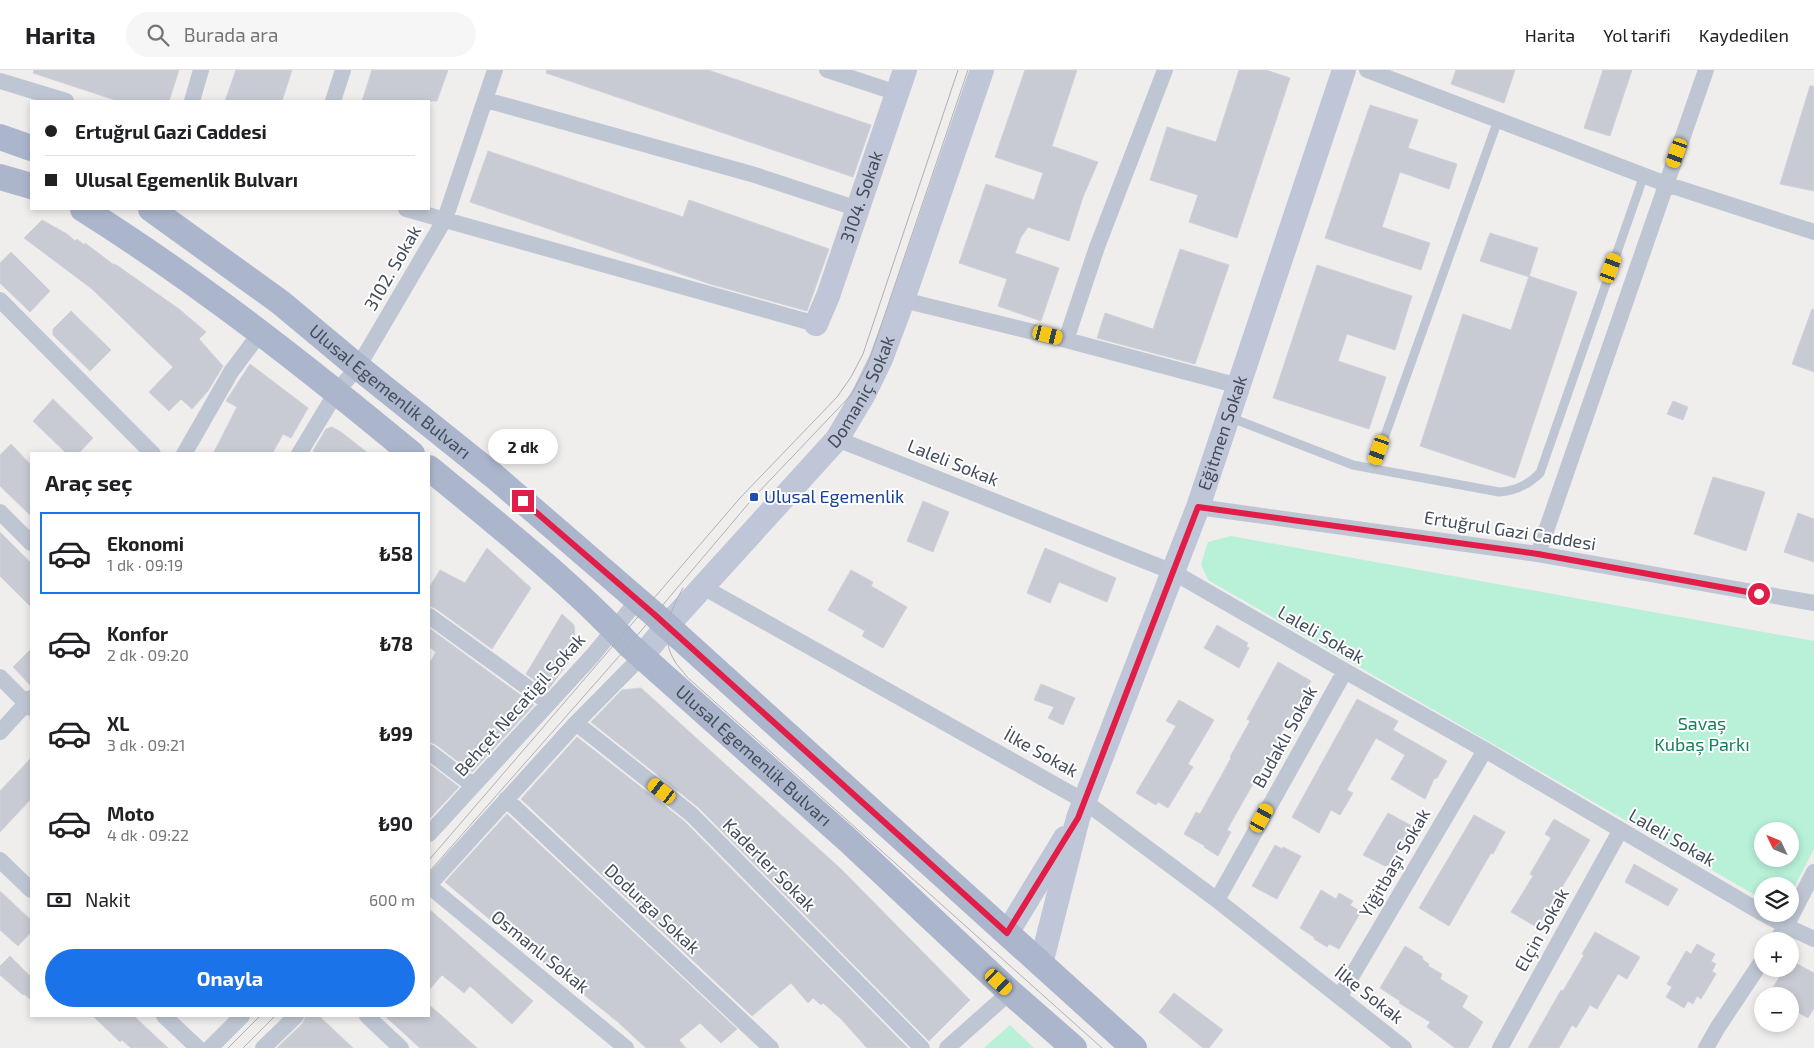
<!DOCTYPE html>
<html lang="tr">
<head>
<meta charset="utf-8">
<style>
	body { margin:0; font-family:"Exo 2",sans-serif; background:#f6f6f6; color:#202124; height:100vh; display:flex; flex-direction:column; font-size:19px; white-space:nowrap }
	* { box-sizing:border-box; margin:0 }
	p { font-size:16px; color:#757577 }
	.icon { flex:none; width:28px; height:28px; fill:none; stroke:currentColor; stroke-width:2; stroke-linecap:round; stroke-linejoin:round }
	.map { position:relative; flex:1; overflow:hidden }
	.sheet { position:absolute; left:30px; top:382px; width:400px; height:565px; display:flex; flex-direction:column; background:#fff; border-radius:0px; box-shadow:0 2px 8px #0003 }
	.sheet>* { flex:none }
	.banner { position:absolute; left:30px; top:30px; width:400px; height:110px; border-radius:0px; box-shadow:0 2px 8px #0003; display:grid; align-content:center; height:110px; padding:0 15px; background:#fff }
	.needle { width:32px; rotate:313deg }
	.tools { position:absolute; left:1754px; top:752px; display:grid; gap:10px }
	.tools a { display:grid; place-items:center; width:45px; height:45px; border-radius:50%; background:#fff; box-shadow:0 2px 8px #0003; font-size:25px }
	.end { position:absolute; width:22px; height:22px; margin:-11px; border:6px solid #e11d48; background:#fff; box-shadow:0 0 0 2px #fff }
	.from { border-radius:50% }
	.bubble { position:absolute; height:35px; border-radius:18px; background:#fff; box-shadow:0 2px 8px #0003; font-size:16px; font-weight:700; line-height:35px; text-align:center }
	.car { position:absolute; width:15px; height:30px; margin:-15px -8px; border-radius:6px; box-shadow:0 0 4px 1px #0007; background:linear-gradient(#f5c518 24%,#345 0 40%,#f5c518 0 76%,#345 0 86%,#f5c518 0) }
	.banner b { display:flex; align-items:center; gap:18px; height:48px; font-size:19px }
	.banner b+b { border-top:1px solid #e0e0e0 }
	.banner i { width:12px; height:12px; background:#202124 }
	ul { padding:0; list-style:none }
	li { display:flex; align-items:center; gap:15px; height:82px; margin:0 10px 8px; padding:0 5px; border:2px solid transparent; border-radius:0px }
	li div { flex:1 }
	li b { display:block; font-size:19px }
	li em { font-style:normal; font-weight:700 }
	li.selected { border-color:#1a73e8 }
	li>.icon { width:45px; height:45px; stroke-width:1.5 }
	h2 { padding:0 15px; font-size:22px; line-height:60px }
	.pay { display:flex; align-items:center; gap:12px; height:55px; padding:0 15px; font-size:19px }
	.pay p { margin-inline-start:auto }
	.action { display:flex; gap:10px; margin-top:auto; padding:10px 15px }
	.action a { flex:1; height:58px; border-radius:30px; background:#1a73e8; color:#fff; font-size:20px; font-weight:700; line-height:58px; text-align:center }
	header { display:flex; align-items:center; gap:30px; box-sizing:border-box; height:70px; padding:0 25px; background:#fff; border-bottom:1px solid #e0e0e0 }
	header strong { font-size:24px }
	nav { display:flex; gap:28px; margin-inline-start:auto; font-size:18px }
	.search { width:350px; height:45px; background:#f6f6f6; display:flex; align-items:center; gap:12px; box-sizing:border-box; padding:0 18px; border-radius:28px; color:#757577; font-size:19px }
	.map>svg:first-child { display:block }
	.green { fill:#b8f0d8; fill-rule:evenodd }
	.building { fill:#c8cbd3; stroke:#d0d1d9 }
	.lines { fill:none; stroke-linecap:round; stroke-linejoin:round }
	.lane { stroke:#bfc6d3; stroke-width:9 }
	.street { stroke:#bfc6d3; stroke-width:16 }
	.secondary { stroke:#bec6d7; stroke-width:24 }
	.primary { stroke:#abb6cd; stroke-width:26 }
	.tram { stroke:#afb0b8; stroke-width:1 }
	.route { stroke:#e11d48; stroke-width:6 }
	.transit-dot { fill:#1a4fb4; stroke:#fff; stroke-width:2 }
	.labels { text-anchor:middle; stroke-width:4; stroke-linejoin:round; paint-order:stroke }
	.street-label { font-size:18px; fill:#444c5b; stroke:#fff }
	.transit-label { font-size:18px; fill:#164399; stroke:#fff; text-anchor:start }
	.park-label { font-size:18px; fill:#137f5c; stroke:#fff }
</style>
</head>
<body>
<header>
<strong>Harita</strong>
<div class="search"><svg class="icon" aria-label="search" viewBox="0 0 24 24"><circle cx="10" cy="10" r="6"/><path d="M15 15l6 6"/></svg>Burada ara</div>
<nav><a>Harita</a><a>Yol tarifi</a><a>Kaydedilen</a></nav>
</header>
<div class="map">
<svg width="1814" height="978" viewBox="0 0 1814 978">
	<rect width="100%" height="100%" fill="#f0eded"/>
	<path class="green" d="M1231,466L1814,571V779L1790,825V816H1762V829L1208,510L1201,494L1208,472ZM1762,761H1790V789H1762Z
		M1010,955L1034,978H984Z"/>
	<path class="building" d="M34,0H179L169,31H118L33,3Z
		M236,0H292L282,31H225Z
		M372,0H448L437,31H362Z
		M547,0H708L871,55L853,107L546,3Z
		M1025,0H1077L1052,76L1098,92L1083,127L1069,171L1028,157L1021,167L1015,183L1059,198L1041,251L998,236L1007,209L959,193L986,114L1034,130L1043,103L995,87Z
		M1239,0H1266L1290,8L1237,168L1189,152L1198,125L1150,110L1167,57L1216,72Z
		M1456,0H1515L1504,33L1451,14Z
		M1603,0H1632L1610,66L1584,58Z
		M1810,16H1814V121L1780,114Z
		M1370,35L1418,50L1408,78L1457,94L1449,119L1400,102L1382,157L1430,173L1421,200L1325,168Z
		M488,81L683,147L689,130L829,179L807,241L710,214L470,132Z
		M42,150L67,164L75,171L77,169L84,175L85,173L114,195L115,194L179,239L206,262L199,269L223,296L208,321L192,339L181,329L169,341L149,322L173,297L92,219L24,168Z
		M1490,163L1538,178L1529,207L1480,191Z
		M1180,179L1229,195L1195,294L1097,268L1105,243L1153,259Z
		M11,182L50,221L30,242L0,213V193Z
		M1317,195L1412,226L1395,280L1347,264L1338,291L1386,307L1369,359L1273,328Z
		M1529,206L1577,222L1515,408L1420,376L1463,244L1511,260Z
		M1812,239L1814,240V302L1792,294Z
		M71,241L111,280L90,301L53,265V259Z
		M250,294L308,338L291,368L283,364L272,384H213L237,337L226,331Z
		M53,329L93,368L78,384H67L33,351Z
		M1673,331L1688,337L1683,350L1667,344Z
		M332,357L341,362L369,384H318L313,381L326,359Z
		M11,374L31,395V446L0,416V385Z
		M1713,407L1765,422L1746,481L1694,464Z
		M923,431L949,442L933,482L907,471Z
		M1798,443L1814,449V492L1784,482Z
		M0,462L31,493V537L0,506Z
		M487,478L531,518L492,579L435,538L429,536V518L440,500L465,513Z
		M1045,478L1116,508L1107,532L1059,512L1050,533L1027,523Z
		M851,500L873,512L871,516L907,537L883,578L862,566L865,561L828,540Z
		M562,544L574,555L576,582L548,620L526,604Z
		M1217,555L1248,573L1246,576L1249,578L1239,598L1204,578Z
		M429,558L534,635L472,702L435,674L429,672V594L436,582L429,577Z
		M31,579V616L13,597Z
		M1278,592L1311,611L1227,760L1231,762L1218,786L1204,777L1205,776L1184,764L1196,742L1200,744L1231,688L1230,687L1250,651L1247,649Z
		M1041,614L1075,628L1063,655L1048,648L1054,637L1034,630Z
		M641,618L841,799L970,930L929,971L698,737L591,652L622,620Z
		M1357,629L1398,651L1393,660L1447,691L1437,708L1434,709L1425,729L1391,709L1405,685L1376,668L1347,720L1353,723L1340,745L1331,740L1319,763L1292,747Z
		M1179,630L1214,650L1188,694L1193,697L1168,738L1158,732L1156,735L1136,723L1176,656L1166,651Z
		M577,667L684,751L908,978H867L841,949L823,933L821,935L813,928L808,933L791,913L752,946L521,729Z
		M31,688V729L0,762V721Z
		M429,694L459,717L429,749Z
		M1388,743L1412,756L1391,794L1385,796L1363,785Z
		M507,744L737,959L721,973L700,953L679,970L686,978H646L618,952L523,876L495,849L493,852L445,812Z
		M1474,745L1505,762L1493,784L1491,783L1449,856L1419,838Z
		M1554,749L1590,770L1538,858L1511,842L1533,806L1530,804L1551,768L1545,764Z
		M1275,775L1282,779L1283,777L1301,786L1277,829L1252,816Z
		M1634,794L1678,819L1668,836L1625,812Z
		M1321,820L1336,829L1339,823L1353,831L1350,835L1361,842L1339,879L1329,874L1327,877L1314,869V867L1300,858Z
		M0,821L31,850V862L18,876L0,860Z
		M429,839L533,931L512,954L470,916L464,923L442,905L429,920Z
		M1595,862L1640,887L1627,909L1618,904L1597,939L1590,935L1576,958L1572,955L1559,978H1528L1561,920L1563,921L1584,885L1582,884Z
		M1697,874L1715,884L1711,891L1716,894L1712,901L1716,904L1701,929L1697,926L1693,934L1688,931L1684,938L1666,927L1672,917L1667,914L1686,881L1691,884Z
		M1405,876L1423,887L1422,889L1429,894L1428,896L1442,904L1440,909L1468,926L1462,937L1483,952L1468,978H1455L1427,957L1430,952L1399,933L1400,931L1380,918Z
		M10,886L31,907V930L24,924L23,925L0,905V896Z
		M1790,890L1814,903V938L1808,948L1790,938V926H1768L1784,899H1790Z
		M1174,923L1223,960L1209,978H1203L1159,942Z
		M429,935L442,946L477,978H420L385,946H429Z
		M93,946H134L168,978H131L122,970L120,972Z
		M306,946H319L353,978H277L303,953Z"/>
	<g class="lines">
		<path class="lane" d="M1229,347L1353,395L1499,422C1516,421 1528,415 1540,403L1644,105
			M1373,399L1498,50"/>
		<path class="street" d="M827,0L897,23
			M1165,0L1097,177L1066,270L1239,316
			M1367,0L1666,114L1814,162
			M0,11L66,31
			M486,30L755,105L858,139
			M192,31L201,0
			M333,31L343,0
			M406,139L816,254
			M0,230L153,384
			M903,230L1066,270
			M837,369L1173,502L1345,601L1485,680L1762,843
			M184,384L231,302L260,263
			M299,384L337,321L358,297L445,149L495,0
			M1198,437L1538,484L1814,533
			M0,442L31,473
			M1538,484L1706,0
			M703,517L1084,731L1217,830L1404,978
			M429,546L549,633
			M0,607L31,638
			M576,653L691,744L922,978
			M0,662L31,628
			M429,682L473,715
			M506,729L771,978
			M429,764L593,585L637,531
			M0,790L31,820
			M429,815L576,653L642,586
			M429,816L626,978
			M1217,830L1345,601
			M1764,844L1786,856L1814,869
			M1776,871L1786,856L1814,802
			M1340,926L1485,680
			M164,946L198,978
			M367,946L401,978
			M210,978L242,946
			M263,978L296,946
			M947,978L1010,922
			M1500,978L1620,761
			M1706,978L1718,957L1762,891"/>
		<g class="secondary">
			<path id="s1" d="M816,254L828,226L905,0"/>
			<path id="s2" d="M642,586L667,556L837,369L864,324L881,289L899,241L982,0"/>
			<path d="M1007,863L1065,768"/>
			<path id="s3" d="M1041,894L1078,748L1198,437L1344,0"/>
		</g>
		<g class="primary">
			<path d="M0,67L31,78"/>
			<path d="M0,107L31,116"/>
			<path d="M83,139C199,212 307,297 412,384"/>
			<path id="s4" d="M151,139L280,232L358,297L494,406L655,545L1134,978"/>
			<path id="s5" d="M429,398C497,454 568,510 629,575L849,771L1010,922L1074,978"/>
		</g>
		<path class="tram" d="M683,518C671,539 660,565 673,588C676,595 683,601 687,607L1102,978
			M429,790L740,428L837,327L851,307L863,284L958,0
			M429,802L629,575L754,427L852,324L868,294L968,0
			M228,978L260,946
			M243,978L275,946"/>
	</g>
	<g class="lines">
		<path class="route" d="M523,431L655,545L1007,863L1078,748L1198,437L1538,484L1759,524"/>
	</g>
	<rect class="transit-dot" x="749" y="422" width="10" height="10" rx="2.5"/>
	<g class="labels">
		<g class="street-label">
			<text dy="6" stroke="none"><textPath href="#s1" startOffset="135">3104. Sokak</textPath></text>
			<text transform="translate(393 198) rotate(-60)" y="6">3102. Sokak</text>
			<text dy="6" stroke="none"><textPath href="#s2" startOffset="345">Domaniç Sokak</textPath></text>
			<text dy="6" stroke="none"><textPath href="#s4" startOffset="301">Ulusal Egemenlik Bulvarı</textPath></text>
			<text dy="6" stroke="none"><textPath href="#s3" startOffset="562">Eğitmen Sokak</textPath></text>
			<text transform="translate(953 393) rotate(22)" y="6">Laleli Sokak</text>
			<text transform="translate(1510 461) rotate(9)" y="6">Ertuğrul Gazi Caddesi</text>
			<text transform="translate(1321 565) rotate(30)" y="6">Laleli Sokak</text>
			<text transform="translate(520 635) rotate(-48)" y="6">Behçet Necatigil Sokak</text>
			<text transform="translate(1285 667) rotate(-61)" y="6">Budaklı Sokak</text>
			<text transform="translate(1041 683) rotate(29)" y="6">İlke Sokak</text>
			<text dy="6" stroke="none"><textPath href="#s5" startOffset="434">Ulusal Egemenlik Bulvarı</textPath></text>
			<text transform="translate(1672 768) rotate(30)" y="6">Laleli Sokak</text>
			<text transform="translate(1395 793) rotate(-60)" y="6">Yiğitbaşı Sokak</text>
			<text transform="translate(769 795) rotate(45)" y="6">Kaderler Sokak</text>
			<text transform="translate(652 839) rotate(43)" y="6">Dodurga Sokak</text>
			<text transform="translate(1542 860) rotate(-61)" y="6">Elçin Sokak</text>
			<text transform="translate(540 882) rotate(39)" y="6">Osmanlı Sokak</text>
			<text transform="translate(1369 925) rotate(38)" y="6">İlke Sokak</text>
		</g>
		<g class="transit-label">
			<text x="764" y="433">Ulusal Egemenlik</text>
		</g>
		<g class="park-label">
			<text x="1702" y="660">Savaş<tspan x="1702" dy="21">Kubaş Parkı</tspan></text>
		</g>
	</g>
</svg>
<div class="tools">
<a><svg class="needle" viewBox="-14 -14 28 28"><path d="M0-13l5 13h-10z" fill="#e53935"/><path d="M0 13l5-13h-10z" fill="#757577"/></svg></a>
<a><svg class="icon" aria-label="layers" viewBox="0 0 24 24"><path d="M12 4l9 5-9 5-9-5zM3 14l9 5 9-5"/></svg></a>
<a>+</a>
<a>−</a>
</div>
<i class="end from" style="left:1759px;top:524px"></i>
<i class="end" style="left:523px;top:431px"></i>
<div class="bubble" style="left:488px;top:359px;width:70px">2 dk</div>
<i class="car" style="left:1677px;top:83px;rotate:200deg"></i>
<i class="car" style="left:1611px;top:198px;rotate:20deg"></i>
<i class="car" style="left:1048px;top:265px;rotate:104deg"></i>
<i class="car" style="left:1379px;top:380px;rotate:199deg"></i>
<i class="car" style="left:662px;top:721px;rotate:308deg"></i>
<i class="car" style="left:1262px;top:748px;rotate:29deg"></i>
<i class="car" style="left:999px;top:912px;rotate:133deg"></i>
<div class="banner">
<b><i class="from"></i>Ertuğrul Gazi Caddesi</b>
<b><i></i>Ulusal Egemenlik Bulvarı</b>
</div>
<section class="sheet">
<h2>Araç seç</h2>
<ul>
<li class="selected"><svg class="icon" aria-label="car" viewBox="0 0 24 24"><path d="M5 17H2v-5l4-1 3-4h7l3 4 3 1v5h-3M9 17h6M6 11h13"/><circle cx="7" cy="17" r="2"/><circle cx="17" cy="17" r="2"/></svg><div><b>Ekonomi</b><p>1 dk · 09:19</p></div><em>₺58</em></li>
<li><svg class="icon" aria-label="car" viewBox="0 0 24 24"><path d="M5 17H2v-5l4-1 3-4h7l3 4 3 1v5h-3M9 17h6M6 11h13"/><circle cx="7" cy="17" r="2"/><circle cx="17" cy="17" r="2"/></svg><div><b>Konfor</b><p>2 dk · 09:20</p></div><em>₺78</em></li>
<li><svg class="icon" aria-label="car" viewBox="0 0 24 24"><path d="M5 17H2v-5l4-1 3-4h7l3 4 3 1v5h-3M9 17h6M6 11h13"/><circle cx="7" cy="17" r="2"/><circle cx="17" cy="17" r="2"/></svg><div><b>XL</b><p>3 dk · 09:21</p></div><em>₺99</em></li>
<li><svg class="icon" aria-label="car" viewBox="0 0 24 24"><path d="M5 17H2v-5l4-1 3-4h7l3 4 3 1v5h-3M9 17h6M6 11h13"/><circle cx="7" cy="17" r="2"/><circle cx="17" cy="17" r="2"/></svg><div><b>Moto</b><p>4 dk · 09:22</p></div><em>₺90</em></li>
</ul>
<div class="pay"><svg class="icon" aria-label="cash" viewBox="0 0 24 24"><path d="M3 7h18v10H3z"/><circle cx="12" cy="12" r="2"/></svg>Nakit<p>600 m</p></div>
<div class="action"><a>Onayla</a></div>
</section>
</div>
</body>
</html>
